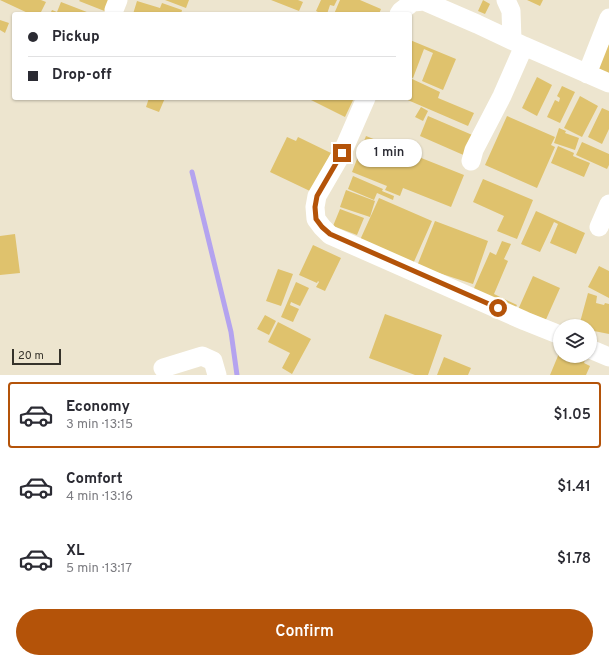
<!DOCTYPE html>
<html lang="en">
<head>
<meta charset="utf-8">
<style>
	body { margin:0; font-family:Overpass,sans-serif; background:#f2f2f3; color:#2b2b33; height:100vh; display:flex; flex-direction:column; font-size:15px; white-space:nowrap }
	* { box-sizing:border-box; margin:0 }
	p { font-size:13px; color:#7c7c81 }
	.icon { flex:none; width:22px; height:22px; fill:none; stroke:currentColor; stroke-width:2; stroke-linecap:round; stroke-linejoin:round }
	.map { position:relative; height:375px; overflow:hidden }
	.side { display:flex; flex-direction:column; background:#fff; flex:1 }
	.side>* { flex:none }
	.guide { position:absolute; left:12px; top:12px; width:400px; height:88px; border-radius:4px; box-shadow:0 1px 3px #0004; display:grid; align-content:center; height:88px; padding:0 16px; background:#fff }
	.controls { position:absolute; left:553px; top:319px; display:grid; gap:8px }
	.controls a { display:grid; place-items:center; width:44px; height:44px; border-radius:50%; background:#fff; box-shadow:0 1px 3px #0004; font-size:20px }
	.scale { position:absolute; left:12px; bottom:10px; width:49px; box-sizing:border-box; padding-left:4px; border:2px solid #36332b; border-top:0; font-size:11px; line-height:14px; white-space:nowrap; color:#36332b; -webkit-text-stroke:3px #ede5cf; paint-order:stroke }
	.end { position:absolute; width:18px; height:18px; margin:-9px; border:5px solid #b45309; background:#fff; box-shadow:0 0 0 2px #fff }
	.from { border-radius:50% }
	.bubble { position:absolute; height:28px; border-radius:14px; background:#fff; box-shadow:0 1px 3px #0004; font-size:13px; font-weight:600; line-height:28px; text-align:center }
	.guide b { display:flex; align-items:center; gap:14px; height:38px; font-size:15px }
	.guide b+b { border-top:1px solid #e1e1e2 }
	.guide i { width:10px; height:10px; background:#2b2b33 }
	ul { padding:7px 0 0; list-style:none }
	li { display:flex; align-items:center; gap:12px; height:66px; margin:0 8px 6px; padding:0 8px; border:2px solid transparent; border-radius:4px }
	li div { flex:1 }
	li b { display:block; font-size:15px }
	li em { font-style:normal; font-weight:600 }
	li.current { border-color:#b45309 }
	li>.icon { width:36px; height:36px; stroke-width:1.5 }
	.primary-button { display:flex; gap:8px; margin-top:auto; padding:8px 16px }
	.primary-button a { flex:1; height:46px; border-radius:24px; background:#b45309; color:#fff; font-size:16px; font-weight:600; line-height:46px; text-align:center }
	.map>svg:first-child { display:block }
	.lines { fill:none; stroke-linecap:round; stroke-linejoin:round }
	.stream { stroke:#b4a3ef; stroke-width:5 }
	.building { fill:#dfc26d }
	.minor { stroke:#fff; stroke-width:19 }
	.route { stroke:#b45309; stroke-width:5 }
</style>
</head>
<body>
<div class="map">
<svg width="609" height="375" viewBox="0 0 609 375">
	<rect width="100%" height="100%" fill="#ede5cf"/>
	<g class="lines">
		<path class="stream" d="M192,172L231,332L237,375"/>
	</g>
	<path class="building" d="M0,0H41L46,2L40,14H30Z
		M80,0H112L107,12L79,1Z
		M165,0H189L186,8Z
		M271,0H298L303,2L299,11Z
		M321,0H337L334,6L330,5L327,14H322L316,11Z
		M340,0H360L381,9L379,14H334Z
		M483,0L490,4L485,14L478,11Z
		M527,0H543L540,6Z
		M137,1L160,8L162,3L182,10L181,14H133Z
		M61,2L92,14H50L52,10L57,12Z
		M0,20L9,23L5,33L0,30Z
		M410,40L456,59L443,90L422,81L433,53L424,49L413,78L410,77Z
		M606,43L609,45V81L593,75Z
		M537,77L552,85L537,116L522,108Z
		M410,78L440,92L438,98L474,113L468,126L403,98H410Z
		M562,86L575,92L560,123L547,117L555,100L559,102L560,98L557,96Z
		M580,96L598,106L582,137L564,128Z
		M149,98H165L159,112L146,107Z
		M307,98H354L345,117Z
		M421,107L428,111L423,121L415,117Z
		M602,108L609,111V129L602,144L588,137Z
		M428,116L477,137L468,157L420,136Z
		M507,116L555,137L551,145L555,147L537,188L485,165Z
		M559,128L566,131L565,133L579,138L575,150L554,143Z
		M366,136L464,175L451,207L403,188L400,196L385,190L387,186L352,172Z
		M287,137L296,141L298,137L331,153L312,192L270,172Z
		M582,142L609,154V165L607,169L576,155Z
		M558,146L574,153L573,156L590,163L584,177L551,163Z
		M353,176L383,189L382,191L394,196L393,200L377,193L374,200L348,189Z
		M483,179L533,200L517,239L497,231L504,216L473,202Z
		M346,190L375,201L370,217L340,207Z
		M379,198L432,221L413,264L360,240Z
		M340,209L364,218L357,235L333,226Z
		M536,211L585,233L576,254L550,243L558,224L554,222L540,252L521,244Z
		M435,221L488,241L473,284L417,266Z
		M15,234L20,273L0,275V236Z
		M502,241L511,244L504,259L508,261L494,294L517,305L513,313L471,295L490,252L496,255Z
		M313,245L341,258L325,291L316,287L319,282L318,281L317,283L299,275Z
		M599,266L609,271V298L588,287Z
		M278,269L293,274L281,306L266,301Z
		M533,276L560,288L544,324L517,312Z
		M296,282L309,288L300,306L291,302L290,305L299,309L293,322L281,317Z
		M588,293L597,296L596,303L604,305L605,303L609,304V334L594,331L590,342V326H579Z
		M385,314L442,335L428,375H415L369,358Z
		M265,315L276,321L269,335L257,329Z
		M278,322L311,339L292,374L282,368L290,353L268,342Z
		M560,351V356H576L585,360L584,363L590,366L586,375H550Z
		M444,357L471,368L468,375H437Z"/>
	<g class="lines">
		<path class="minor" d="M506,0L511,11L512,40
			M114,10L118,0
			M399,14L401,11L413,2L424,1L477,24L524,46L609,83
			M587,74L609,18
			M366,98L342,153L317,196L315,207L316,219L322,227L330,235L525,321L560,335
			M471,161L474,150L502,96L524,46
			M599,227L609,204
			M590,349L609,357
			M163,368L202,356L213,361L217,375"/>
	</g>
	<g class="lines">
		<path class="route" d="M342,153L317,196L315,207L316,219L322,227L330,234L498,308"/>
	</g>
</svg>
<div class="controls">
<a><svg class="icon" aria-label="layers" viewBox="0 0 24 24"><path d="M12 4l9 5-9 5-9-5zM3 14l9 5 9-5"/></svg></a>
</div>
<div class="scale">20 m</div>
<i class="end from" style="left:498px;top:308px"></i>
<i class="end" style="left:342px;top:153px"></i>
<div class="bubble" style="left:356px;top:139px;width:66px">1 min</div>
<div class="guide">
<b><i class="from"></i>Pickup</b>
<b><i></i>Drop-off</b>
</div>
</div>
<section class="side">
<ul>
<li class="current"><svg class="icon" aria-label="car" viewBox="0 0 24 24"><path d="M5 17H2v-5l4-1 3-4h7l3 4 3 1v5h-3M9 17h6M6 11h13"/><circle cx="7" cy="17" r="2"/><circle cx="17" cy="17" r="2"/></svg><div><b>Economy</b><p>3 min · 13:15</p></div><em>$1.05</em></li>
<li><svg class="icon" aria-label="car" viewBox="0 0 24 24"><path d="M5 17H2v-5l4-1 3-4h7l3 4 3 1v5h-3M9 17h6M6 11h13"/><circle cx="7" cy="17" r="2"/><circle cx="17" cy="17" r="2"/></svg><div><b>Comfort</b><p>4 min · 13:16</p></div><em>$1.41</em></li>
<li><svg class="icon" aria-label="car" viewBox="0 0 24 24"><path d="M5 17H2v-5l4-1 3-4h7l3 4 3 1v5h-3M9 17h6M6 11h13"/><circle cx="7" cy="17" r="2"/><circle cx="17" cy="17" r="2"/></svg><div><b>XL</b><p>5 min · 13:17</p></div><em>$1.78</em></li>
</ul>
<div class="primary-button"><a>Confirm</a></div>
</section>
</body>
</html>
